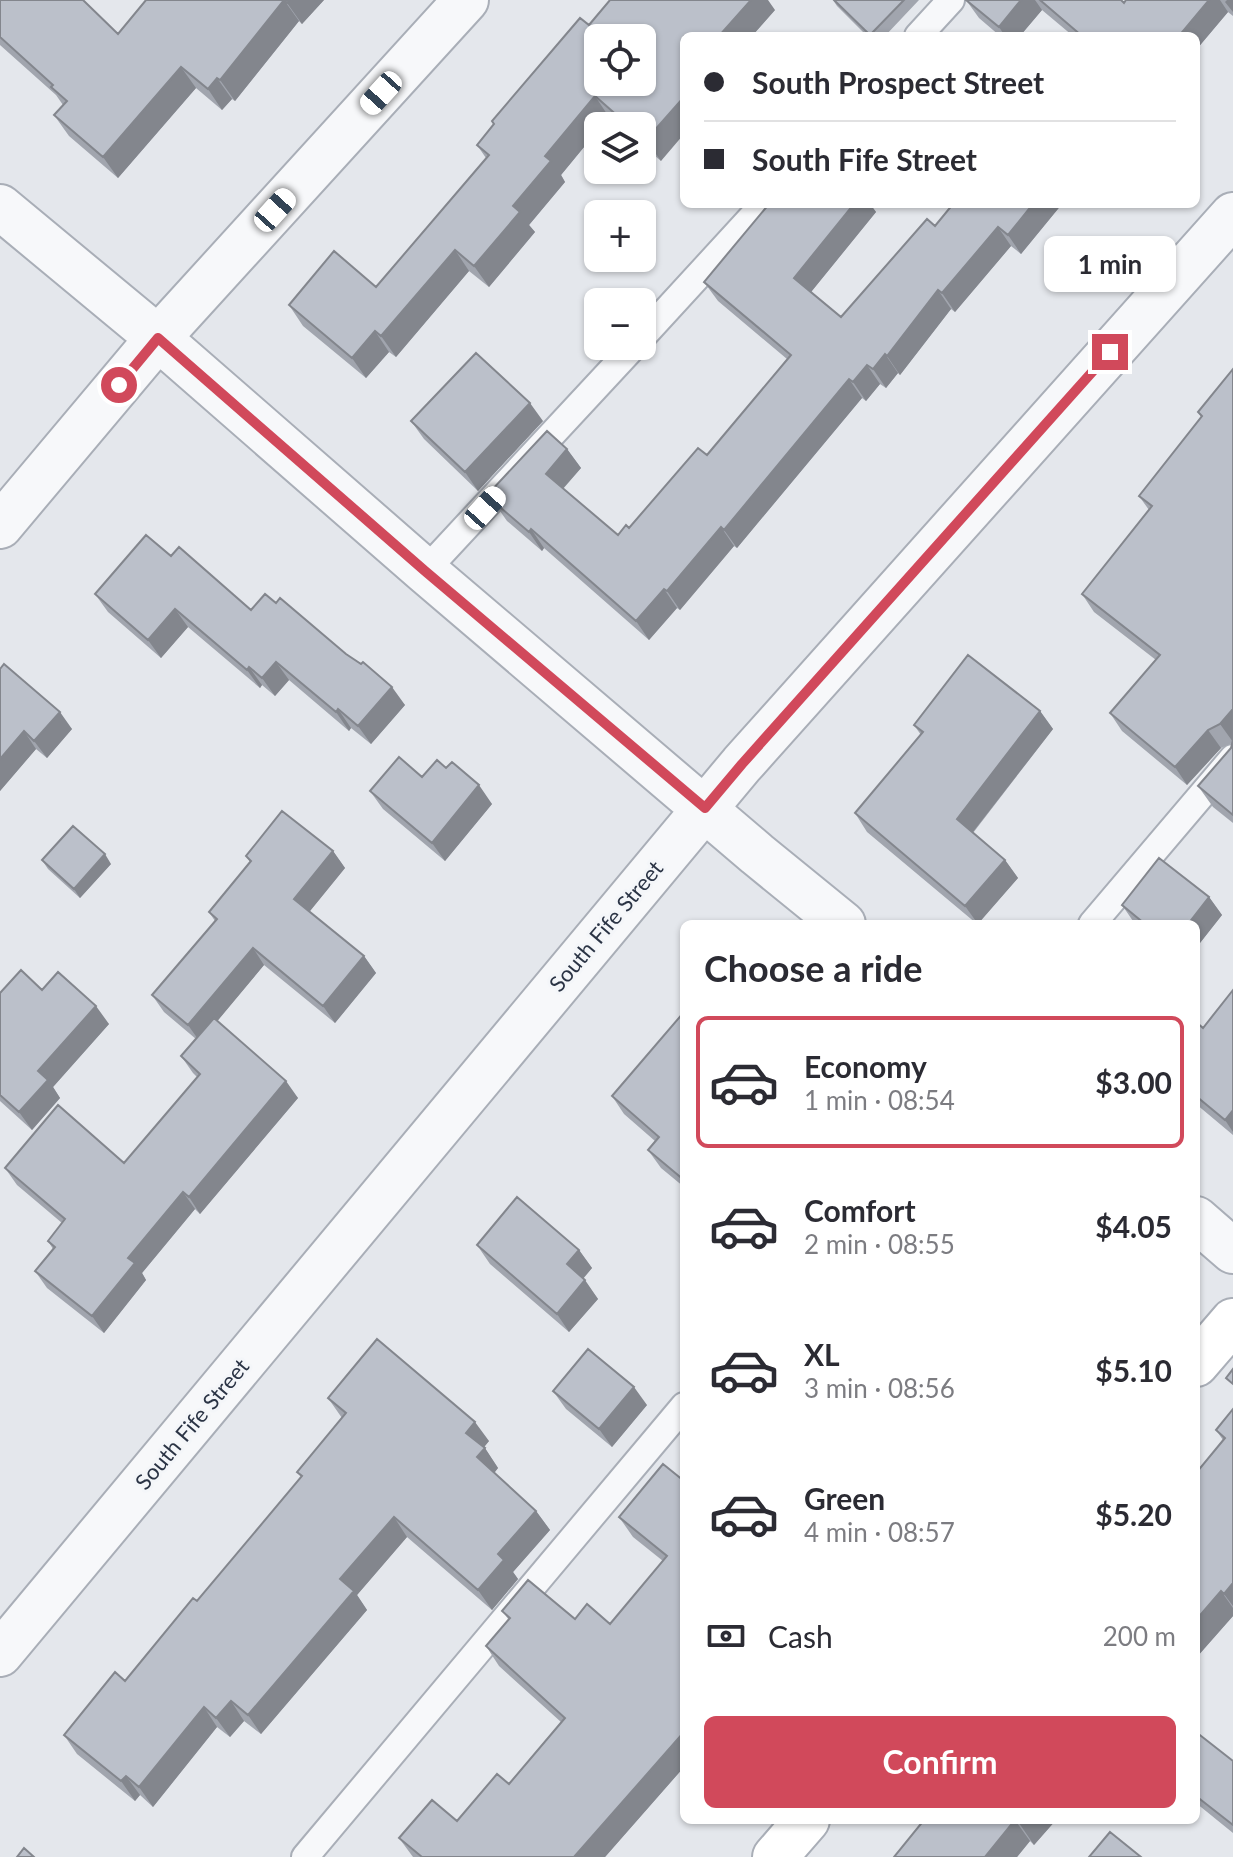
<!DOCTYPE html>
<html lang="en">
<head>
<meta charset="utf-8">
<style>
	body { margin:0; font-family:Lato,sans-serif; background:#f2f2f3; color:#2b2b33; height:100vh; display:flex; flex-direction:column; font-size:30px; white-space:nowrap }
	* { box-sizing:border-box; margin:0 }
	p { font-size:26px; color:#7c7c81 }
	.icon { flex:none; width:44px; height:44px; fill:none; stroke:currentColor; stroke-width:2; stroke-linecap:round; stroke-linejoin:round }
	.map { position:relative; flex:1; overflow:hidden }
	.panel { position:absolute; left:680px; top:920px; width:520px; height:904px; display:flex; flex-direction:column; background:#fff; border-radius:12px; box-shadow:0 2px 6px #0004 }
	.panel>* { flex:none }
	.guide { position:absolute; left:680px; top:32px; width:520px; height:176px; border-radius:12px; box-shadow:0 2px 6px #0004; display:grid; align-content:center; height:176px; padding:0 24px; background:#fff }
	.tools { position:absolute; left:584px; top:24px; display:grid; gap:16px }
	.tools a { display:grid; place-items:center; width:72px; height:72px; border-radius:12px; background:#fff; box-shadow:0 2px 6px #0004; font-size:40px }
	.end { position:absolute; width:36px; height:36px; margin:-18px; border:10px solid #d1495b; background:#fff; box-shadow:0 0 0 4px #fff }
	.from { border-radius:50% }
	.bubble { position:absolute; height:56px; border-radius:12px; background:#fff; box-shadow:0 2px 6px #0004; font-size:26px; font-weight:700; line-height:56px; text-align:center }
	.car { position:absolute; width:24px; height:48px; margin:-24px -12px; border-radius:10px; box-shadow:0 0 6px 2px #0007; background:linear-gradient(#fff 24%,#345 0 40%,#fff 0 76%,#345 0 86%,#fff 0) }
	.guide b { display:flex; align-items:center; gap:28px; height:76px; font-size:30px }
	.guide b+b { border-top:2px solid #e1e1e2 }
	.guide i { width:20px; height:20px; background:#2b2b33 }
	ul { padding:0; list-style:none }
	li { display:flex; align-items:center; gap:24px; height:132px; margin:0 16px 12px; padding:0 8px; border:4px solid transparent; border-radius:12px }
	li div { flex:1 }
	li b { display:block; font-size:30px }
	li em { font-style:normal; font-weight:700 }
	li.selected { border-color:#d1495b }
	li>.icon { width:72px; height:72px; stroke-width:1.5 }
	h2 { padding:0 24px; font-size:36px; line-height:96px }
	.pay { display:flex; align-items:center; gap:20px; height:88px; padding:0 24px; font-size:30px }
	.pay p { margin-inline-start:auto }
	.cta { display:flex; gap:16px; margin-top:auto; padding:16px 24px }
	.cta a { flex:1; height:92px; border-radius:12px; background:#d1495b; color:#fff; font-size:32px; font-weight:700; line-height:92px; text-align:center }
	.map>svg:first-child { display:block }
	.lines { fill:none; stroke-linecap:round; stroke-linejoin:round }
	.lane-casing { stroke:#a9aeb7; stroke-width:30 }
	.street-casing { stroke:#a9aeb7; stroke-width:48 }
	.secondary-casing { stroke:#a9aeb7; stroke-width:48 }
	.lane { stroke:#f7f8fa; stroke-width:26 }
	.street { stroke:#f7f8fa; stroke-width:44 }
	.secondary { stroke:#fff; stroke-width:44 }
	.wall { fill:#a1a5ae }
	.shaded-wall { fill:#83868d }
	.building { fill:#bbc0ca; stroke:#83868d; stroke-width:2; fill-rule:evenodd }
	.route { stroke:#d1495b; stroke-width:10 }
	.labels { text-anchor:middle; stroke-width:6; stroke-linejoin:round; paint-order:stroke }
	.street-label { font-size:22px; fill:#2b3445; stroke:#f4f6f9 }
</style>
</head>
<body>
<div class="map">
<svg width="1233" height="1857" viewBox="0 0 1233 1857">
	<rect width="100%" height="100%" fill="#e4e7ec"/>
	<g class="lines">
		<defs>
			<path id="lane" d="M918,36L951,0
				M642,337L764,204
				M425,571L634,346
				M1092,924L1233,758
				M305,1857L684,1406"/>
			<path id="street" d="M0,207L158,338L425,571L757,854L843,924
				M0,526L158,338L466,0
				M1196,1219L1233,1251
				M0,1654L742,764L1233,215"/>
			<path id="secondary" d="M1196,1364L1233,1321
				M775,1857L807,1820"/>
		</defs>
		<use href="#lane" class="lane-casing"/>
		<use href="#street" class="street-casing"/>
		<use href="#secondary" class="secondary-casing"/>
		<use href="#lane" class="lane"/>
		<use href="#street" class="street"/>
		<use href="#secondary" class="secondary"/>
	</g>
	<path class="wall" d="M0,0L118,34L146,0H324L302,24L299,21L235,101L232,99L222,110L196,88L118,178L69,136L54,115L63,105L56,95L0,45Z
		M833,0H919L885,36H867L837,6Z
		M966,0H1121L1124,3L1126,0H1233V16L1228,12L1196,50V36H1073L1042,10L1020,36H1000L979,18Z
		M775,10L752,36H684L661,161L642,145V126H620L609,117L598,126V130L561,175L565,182L529,225L535,232L489,287L469,271L396,357L389,352L366,378L303,326L289,305L376,287L486,158L477,145L494,124L492,121L589,25Z
		M769,204H870L876,212L811,292L841,317L935,226L953,204H1062L1021,254L1011,246L955,312L951,309L900,375L898,373L886,388L880,384L866,401L862,398L737,548L734,546L680,610L677,608L649,640L544,548L542,551L507,521L488,494L567,449L581,468L563,489L618,535L629,528L707,455L787,359L718,301L704,282Z
		M1233,369V823L1213,807L1198,786L1231,748L1232,743L1221,748L1187,785L1122,731L1110,713L1156,660L1094,612L1082,594L1149,510L1139,496L1201,417L1198,412Z
		M411,421H543L478,491L424,439Z
		M171,556L251,610L276,603L346,654L405,705L371,744L351,728L349,731L289,680L275,696L262,685L260,688L188,627L161,658L108,612L95,594Z
		M0,669L72,729L47,758L36,749L0,791Z
		M1040,711L1053,729L973,833L1005,860L1018,878L977,924L867,832L855,813L921,735L914,725Z
		M446,768L492,804L445,861L383,809L370,791Z
		M333,851L345,868L309,912L364,956L376,973L335,1023L264,965L217,1021L298,1098L200,1214L195,1209L142,1273L146,1280L104,1333L47,1288L35,1271L53,1249L48,1241L62,1223L17,1185L5,1168L124,1163L197,1077L193,1073L181,1056L196,1039L164,1012L152,995L215,921L209,912L250,862L246,856Z
		M42,860L111,864L80,898L48,869Z
		M1209,897L1222,915L1196,948V924H1135L1122,905Z
		M42,990L109,1024L53,1087L60,1098L32,1130L0,1101V993Z
		M1233,990V1135L1196,1104V1022L1203,1028Z
		M684,1012V1187L661,1168L648,1150L655,1141L624,1114L612,1096Z
		M477,1245L579,1250L592,1268L583,1279L598,1299L569,1332L490,1264Z
		M553,1391L647,1405L612,1447L566,1409Z
		M328,1398L489,1441L484,1447L498,1468L494,1473L536,1511L550,1530L513,1572L518,1579L492,1610L407,1537L357,1595L367,1610L261,1734L244,1721L230,1737L217,1727L153,1807L140,1795L135,1801L77,1754L64,1735L125,1681L197,1601L301,1477L297,1472L342,1418Z
		M1233,1409V1616L1196,1658V1473L1223,1440L1216,1430Z
		M684,1481V1767L605,1857H413L399,1838L457,1821L509,1784L561,1722L499,1666L486,1646L509,1620L502,1611L610,1624L663,1561L633,1537L619,1517Z
		M1196,1732L1233,1761V1833L1196,1803Z
		M924,1820H1056L1034,1845L1030,1841L1017,1857H894Z"/>
	<path class="shaded-wall" d="M284,0L299,21L235,101L220,80Z
		M290,0H324L302,24L287,3Z
		M751,0H768L775,10L752,36H719Z
		M1021,0H1035L1042,10L1020,36H1005L999,27Z
		M1209,0H1220L1228,12L1196,50V36H1179Z
		M1227,0H1233V12L1225,2Z
		M181,67L196,88L118,178L103,157Z
		M217,78L232,99L222,110L208,89Z
		M595,96L609,117L602,126H598V130L561,175L565,182L529,225L535,232L489,287L474,266L545,156Z
		M684,97V134L661,161L646,140Z
		M854,204H870L876,212L807,297L794,278Z
		M1033,204H1062L1021,254L1008,235Z
		M998,227L1011,246L955,312L942,293Z
		M455,250L469,271L396,357L381,336Z
		M938,290L951,309L900,375L887,356Z
		M375,331L389,352L366,378L352,358Z
		M885,354L898,373L886,388L873,369Z
		M867,365L880,384L866,401L853,382Z
		M849,379L862,398L737,548L724,530Z
		M530,403L543,421L478,491L465,472Z
		M567,449L581,468L559,493L546,474Z
		M721,527L734,546L680,610L667,591Z
		M531,529L544,548L542,551L529,532Z
		M664,589L677,608L649,640L636,621Z
		M175,609L188,627L161,658L148,640Z
		M276,662L289,680L275,696L262,678Z
		M249,667L262,685L260,688L247,670Z
		M392,687L405,705L371,744L358,726Z
		M338,709L351,728L349,731L336,712Z
		M1233,709V742L1220,724Z
		M1040,711L1053,729L969,837L957,819Z
		M60,712L72,729L47,758L34,741Z
		M1208,730L1221,748L1187,785L1175,767Z
		M24,731L36,749L0,791V759Z
		M479,785L492,804L445,861L432,843Z
		M333,851L345,868L306,916L294,899Z
		M105,854L111,864L80,898L74,889Z
		M1005,860L1018,878L978,924L965,906Z
		M1209,897L1222,915L1196,948V924H1188Z
		M253,948L264,965L200,1042L188,1025Z
		M364,956L376,973L335,1023L323,1006Z
		M96,1006L109,1024L53,1087L60,1098L32,1130L19,1112L38,1071Z
		M286,1081L298,1098L200,1214L189,1197Z
		M1233,1110V1132L1225,1120Z
		M183,1192L195,1209L142,1273L146,1280L104,1333L92,1316L128,1258Z
		M579,1250L592,1268L580,1282L567,1264Z
		M585,1280L598,1299L569,1332L557,1314Z
		M634,1387L647,1405L612,1447L599,1429Z
		M475,1422L489,1441L480,1452L466,1433Z
		M485,1448L498,1468L491,1477L477,1457Z
		M536,1511L550,1530L513,1572L518,1579L492,1610L478,1590L498,1554Z
		M394,1517L407,1537L357,1595L367,1610L261,1734L248,1715L340,1579Z
		M1233,1583V1606L1224,1594Z
		M1221,1591L1233,1608V1616L1196,1658V1620Z
		M231,1701L244,1721L230,1737L216,1718Z
		M204,1707L217,1727L153,1807L139,1787Z
		M684,1732V1767L605,1857H574Z
		M126,1776L140,1795L135,1801L121,1781Z
		M1015,1820L1030,1841L1017,1857H985Z
		M1022,1820H1056L1034,1845L1019,1823Z"/>
	<path class="building" d="M0,0H83L118,34L146,0H290L287,3L284,0L220,80L217,78L208,89L181,67L103,157L54,115L67,101L51,87L53,85L0,37Z
		M610,0H751L719,36H684V97L646,140L642,137V126H629L595,96L545,156L551,161L513,206L520,212L474,266L455,250L381,336L375,331L352,358L289,305L334,251L376,287L489,155L477,145L494,124L492,121L580,18L589,25ZM598,38H642V82H598Z
		M834,0H904L870,35Z
		M966,0H1021L999,27Z
		M1040,0H1121L1124,3L1126,0H1209L1179,36H1082Z
		M769,204H854L794,278L841,317L927,219L935,226L953,204H1033L1008,235L998,227L942,293L938,290L887,356L885,354L873,369L867,365L853,382L849,379L724,530L721,527L667,591L664,589L636,621L531,529L529,532L494,502L488,494L547,431L567,449L546,474L618,535L626,525L629,528L698,448L707,455L791,355L704,282Z
		M476,353L530,403L465,472L411,421Z
		M1233,369V709L1220,724L1208,730L1175,767L1110,713L1160,655L1082,594L1152,506L1139,496L1202,416L1198,412Z
		M146,535L171,556L179,547L251,610L265,594L276,603L280,598L346,654L361,664L363,662L392,687L358,726L338,709L336,712L276,662L262,678L249,667L247,670L175,609L148,640L95,594Z
		M968,655L1040,711L957,819L1005,860L965,906L855,813L923,732L914,725Z
		M4,664L60,712L34,741L24,731L0,759V669Z
		M1233,740V815L1198,786L1231,748Z
		M399,757L422,777L437,760L446,768L452,762L479,785L432,843L370,791Z
		M282,811L333,851L294,899L364,956L323,1006L253,948L188,1025L152,995L217,919L209,912L251,861L246,856Z
		M73,826L105,854L74,889L42,860Z
		M1159,858L1209,897L1188,924H1145L1122,905Z
		M21,970L42,990L58,972L96,1006L38,1071L48,1080L19,1112L0,1095V993Z
		M1233,990V1110L1225,1120L1196,1096V1022L1203,1028Z
		M684,1012V1180L648,1150L659,1137L612,1096Z
		M214,1018L286,1081L189,1197L183,1192L128,1258L135,1263L92,1316L35,1271L55,1247L48,1241L65,1219L5,1168L58,1105L124,1163L200,1074L181,1056Z
		M517,1197L579,1250L567,1264L585,1280L557,1314L477,1245Z
		M377,1339L475,1422L466,1433L485,1448L477,1457L536,1511L498,1554L504,1560L478,1590L394,1517L340,1579L354,1591L248,1715L231,1701L216,1718L204,1707L139,1787L126,1776L121,1781L64,1735L115,1672L125,1681L193,1598L197,1601L302,1476L297,1472L346,1413L328,1398Z
		M588,1349L634,1387L599,1429L553,1391Z
		M1233,1369V1384L1226,1378Z
		M1233,1409V1583L1224,1594L1221,1591L1196,1620V1473L1225,1438L1216,1430Z
		M663,1464L684,1481V1732L574,1857H422L399,1838L432,1800L457,1821L497,1774L509,1784L565,1718L486,1646L510,1618L502,1611L528,1580L575,1619L587,1604L610,1624L667,1556L619,1517Z
		M1196,1732L1233,1761V1825L1196,1796Z
		M924,1820H1015L985,1857H894Z
		M1110,1832L1141,1857H1089Z
		M24,1848L34,1857H17Z"/>
	<g class="lines">
		<path class="route" d="M119,385L158,338L425,571L705,808L742,764L1110,352"/>
	</g>
	<g class="labels">
		<g class="street-label">
			<text transform="translate(606 926) rotate(-50)" y="8">South Fife Street</text>
			<text transform="translate(192 1424) rotate(-50)" y="8">South Fife Street</text>
		</g>
	</g>
</svg>
<div class="tools">
<a><svg class="icon" aria-label="locate" viewBox="0 0 24 24"><circle cx="12" cy="12" r="6"/><path d="M12 2v4M12 18v4M2 12h4M18 12h4"/></svg></a>
<a><svg class="icon" aria-label="layers" viewBox="0 0 24 24"><path d="M12 4l9 5-9 5-9-5zM3 14l9 5 9-5"/></svg></a>
<a>+</a>
<a>−</a>
</div>
<i class="end from" style="left:119px;top:385px"></i>
<i class="end" style="left:1110px;top:352px"></i>
<div class="bubble" style="left:1044px;top:236px;width:132px">1 min</div>
<i class="car" style="left:381px;top:93px;rotate:222deg"></i>
<i class="car" style="left:275px;top:210px;rotate:42deg"></i>
<i class="car" style="left:485px;top:508px;rotate:42deg"></i>
<div class="guide">
<b><i class="from"></i>South Prospect Street</b>
<b><i></i>South Fife Street</b>
</div>
<section class="panel">
<h2>Choose a ride</h2>
<ul>
<li class="selected"><svg class="icon" aria-label="car" viewBox="0 0 24 24"><path d="M5 17H2v-5l4-1 3-4h7l3 4 3 1v5h-3M9 17h6M6 11h13"/><circle cx="7" cy="17" r="2"/><circle cx="17" cy="17" r="2"/></svg><div><b>Economy</b><p>1 min · 08:54</p></div><em>$3.00</em></li>
<li><svg class="icon" aria-label="car" viewBox="0 0 24 24"><path d="M5 17H2v-5l4-1 3-4h7l3 4 3 1v5h-3M9 17h6M6 11h13"/><circle cx="7" cy="17" r="2"/><circle cx="17" cy="17" r="2"/></svg><div><b>Comfort</b><p>2 min · 08:55</p></div><em>$4.05</em></li>
<li><svg class="icon" aria-label="car" viewBox="0 0 24 24"><path d="M5 17H2v-5l4-1 3-4h7l3 4 3 1v5h-3M9 17h6M6 11h13"/><circle cx="7" cy="17" r="2"/><circle cx="17" cy="17" r="2"/></svg><div><b>XL</b><p>3 min · 08:56</p></div><em>$5.10</em></li>
<li><svg class="icon" aria-label="car" viewBox="0 0 24 24"><path d="M5 17H2v-5l4-1 3-4h7l3 4 3 1v5h-3M9 17h6M6 11h13"/><circle cx="7" cy="17" r="2"/><circle cx="17" cy="17" r="2"/></svg><div><b>Green</b><p>4 min · 08:57</p></div><em>$5.20</em></li>
</ul>
<div class="pay"><svg class="icon" aria-label="cash" viewBox="0 0 24 24"><path d="M3 7h18v10H3z"/><circle cx="12" cy="12" r="2"/></svg>Cash<p>200 m</p></div>
<div class="cta"><a>Confirm</a></div>
</section>
</div>
</body>
</html>
